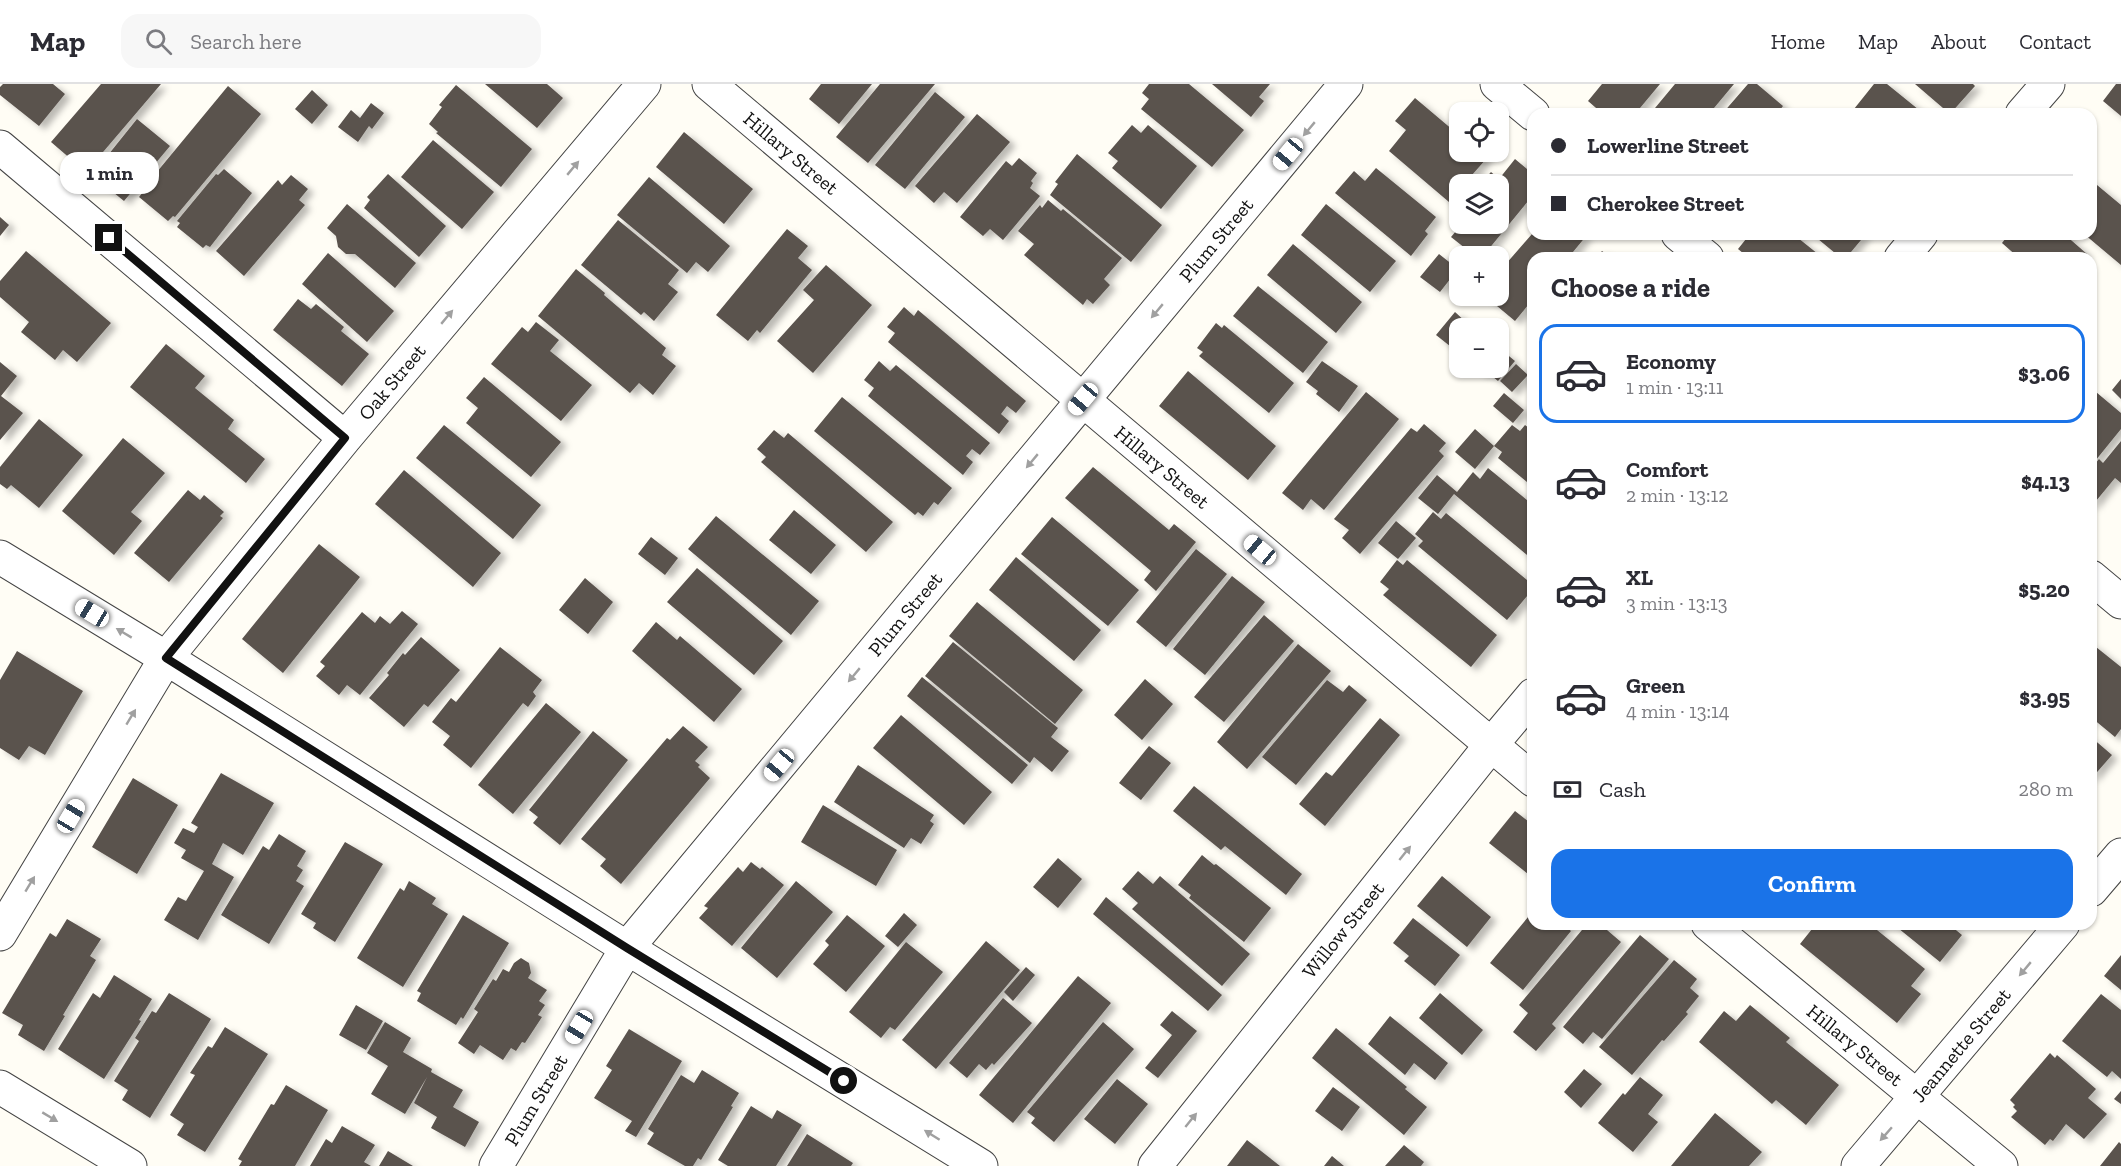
<!DOCTYPE html>
<html lang="en">
<head>
<meta charset="utf-8">
<style>
	body { margin:0; font-family:"Zilla Slab",serif; background:#f7f7f7; color:#2b2b33; height:100vh; display:flex; flex-direction:column; font-size:22px; white-space:nowrap }
	* { box-sizing:border-box; margin:0 }
	p { font-size:20px; color:#7c7c81 }
	.icon { flex:none; width:33px; height:33px; fill:none; stroke:currentColor; stroke-width:2; stroke-linecap:round; stroke-linejoin:round }
	.map { position:relative; flex:1; overflow:hidden }
	.side { position:absolute; left:1527px; top:168px; width:570px; height:678px; display:flex; flex-direction:column; background:#fff; border-radius:18px; box-shadow:0 2px 4px #0004 }
	.side>* { flex:none }
	.guide { position:absolute; left:1527px; top:24px; width:570px; height:132px; border-radius:18px; box-shadow:0 2px 4px #0004; display:grid; align-content:center; height:132px; padding:0 24px; background:#fff }
	.tools { position:absolute; left:1449px; top:18px; display:grid; gap:12px }
	.tools a { display:grid; place-items:center; width:60px; height:60px; border-radius:12px; background:#fff; box-shadow:0 2px 4px #0004; font-size:30px }
	.end { position:absolute; width:27px; height:27px; margin:-14px; border:8px solid #111; background:#fff; box-shadow:0 0 0 3px #fff }
	.from { border-radius:50% }
	.bubble { position:absolute; height:42px; border-radius:18px; background:#fff; box-shadow:0 2px 4px #0004; font-size:20px; font-weight:800; line-height:42px; text-align:center }
	.car { position:absolute; width:18px; height:36px; margin:-18px -9px; border-radius:8px; box-shadow:0 0 4px 2px #0007; background:linear-gradient(#fff 24%,#345 0 40%,#fff 0 76%,#345 0 86%,#fff 0) }
	.guide b { display:flex; align-items:center; gap:21px; height:57px; font-size:22px }
	.guide b+b { border-top:2px solid #e1e1e2 }
	.guide i { width:15px; height:15px; background:#2b2b33 }
	ul { padding:0; list-style:none }
	li { display:flex; align-items:center; gap:18px; height:99px; margin:0 12px 9px; padding:0 12px; border:3px solid transparent; border-radius:18px }
	li div { flex:1 }
	li b { display:block; font-size:22px }
	li em { font-style:normal; font-weight:800 }
	li.active { border-color:#1a73e8 }
	li>.icon { width:54px; height:54px; stroke-width:1.5 }
	h2 { padding:0 24px; font-size:27px; line-height:72px }
	.pay { display:flex; align-items:center; gap:15px; height:66px; padding:0 24px; font-size:22px }
	.pay p { margin-inline-start:auto }
	.primary-button { display:flex; gap:12px; margin-top:auto; padding:12px 24px }
	.primary-button a { flex:1; height:69px; border-radius:18px; background:#1a73e8; color:#fff; font-size:24px; font-weight:800; line-height:69px; text-align:center }
	header { display:flex; align-items:center; gap:36px; box-sizing:border-box; height:84px; padding:0 30px; background:#fff; border-bottom:2px solid #e1e1e2 }
	header strong { font-size:28px }
	nav { display:flex; gap:33px; margin-inline-start:auto; font-size:21px }
	.search { width:420px; height:54px; background:#f7f7f7; display:flex; align-items:center; gap:15px; box-sizing:border-box; padding:0 21px; border-radius:18px; color:#7c7c81; font-size:22px }
	.map>svg:first-child { display:block }
	.building { fill:#5a524d; filter:url(#shadow) }
	.lines { fill:none; stroke-linecap:round; stroke-linejoin:round }
	.street-casing { stroke:#444; stroke-width:35 }
	.street { stroke:#fff; stroke-width:33 }
	.oneway { fill:#a0a0a0 }
	.route { stroke:#111; stroke-width:8 }
	.labels { text-anchor:middle; stroke-width:6; stroke-linejoin:round; paint-order:stroke }
	.street-label { font-size:20px; fill:#111; stroke:#fff }
</style>
</head>
<body>
<header>
<strong>Map</strong>
<div class="search"><svg class="icon" aria-label="search" viewBox="0 0 24 24"><circle cx="10" cy="10" r="6"/><path d="M15 15l6 6"/></svg>Search here</div>
<nav><a>Home</a><a>Map</a><a>About</a><a>Contact</a></nav>
</header>
<div class="map">
<svg width="2121" height="1082" viewBox="0 0 2121 1082">
	<defs>
		<filter id="shadow"><feDropShadow dx="6" dy="4" stdDeviation="3" flood-color="#0004"/></filter>
	</defs>
	<rect width="100%" height="100%" fill="#fffdf5"/>
	<path class="building" d="M3,0H53L65,10L39,42L0,11V3Z
		M101,0H161L86,88L51,58Z
		M485,0H547L563,14L537,44Z
		M821,0H872L839,40L809,15Z
		M880,0H935L868,79L836,53Z
		M1149,0H1189L1244,46L1212,83L1141,25L1149,15L1142,9Z
		M1212,0H1270L1259,13L1264,17L1251,33Z
		M1602,0H1660L1635,30H1603L1588,17Z
		M1675,0H1734L1709,30H1650Z
		M1748,0H1757L1783,22L1777,30H1722Z
		M1874,0H1887L1924,30H1850Z
		M1915,0H1973L1975,2L1950,30Z
		M2116,0H2121V32L2103,17Z
		M456,1L532,65L501,103L436,49L438,48L429,40L442,23L439,21Z
		M228,2L261,30L175,133L173,132L168,137L139,113L143,108L142,106Z
		M312,6L328,21L312,40L295,25Z
		M935,8L965,33L905,105L875,81Z
		M1415,14L1460,52V68H1478L1487,74L1464,100H1460V106L1449,118L1389,67L1406,46L1395,37Z
		M371,19L384,29L372,45L369,42L358,58L338,43L351,26L360,34Z
		M977,30L1010,58L957,119L944,108L934,119L915,102Z
		M137,35L170,62L124,117L92,91Z
		M1132,41L1141,49L1148,41L1197,82L1161,125L1112,84L1118,77L1108,69Z
		M684,48L753,105L724,140L656,83Z
		M433,56L494,108L462,145L401,93Z
		M1077,70L1162,141L1131,178L1050,111L1058,100L1055,98Z
		M1019,74L1037,89L1031,97L1033,99L1030,104L1040,112L1003,156L990,145L983,152L960,133L1006,77L1012,82Z
		M1515,75L1533,90V111L1483,172H1475L1451,153L1462,140H1498V100H1480L1491,88L1499,95Z
		M1376,84L1436,133L1425,147L1428,150L1411,172L1335,109L1354,87L1365,97Z
		M224,85L252,109L210,163L206,161L203,164L177,143L180,139L177,137L216,90L218,91Z
		M388,90L446,142L419,173L364,124L370,116L367,113Z
		M291,91L308,105L299,116L305,121L244,192L216,167L278,96L282,101Z
		M649,93L730,162L708,188L696,178L687,189L617,131Z
		M2091,96L2121,121V181L2084,150H2091Z
		M1048,116L1061,127L1063,125L1122,174L1104,195L1110,201L1093,220L1087,215L1083,221L1024,171L1034,160L1018,147L1040,121L1042,124Z
		M347,120L416,179L395,204L355,170H346L338,163L336,152L327,144Z
		M1326,120L1396,177L1370,208L1301,151Z
		M0,133L9,141L0,152Z
		M618,136L679,186L668,200L678,208L654,237L644,228L641,231L581,181Z
		M787,145L808,162L798,174L812,186L760,249L757,246L748,257L716,231Z
		M1532,150L1587,151L1568,174H1533V215L1515,237L1485,212H1498V189Z
		M1750,150H1793L1823,174H1749L1738,165Z
		M1812,150H1866L1846,174H1841Z
		M2009,150H2064L2087,170L2084,174H2019L2002,159Z
		M1293,160L1362,218L1336,249L1267,191Z
		M26,167L111,239L77,278L63,266L55,276L21,248L29,238L0,213V197Z
		M1602,167L1611,174H1596Z
		M328,169L394,227L367,258L302,200Z
		M1439,170L1458,185L1440,208L1420,193Z
		M826,181L872,221L813,289L777,257L814,216L803,206Z
		M576,185L605,209L604,211L666,264L662,271L676,282L653,311L639,299L630,309L538,232Z
		M1258,202L1328,258L1303,289L1233,232Z
		M298,215L311,225L316,220L344,243L341,247L369,270L342,302L273,246Z
		M904,223L914,232L918,226L1026,317L1016,329L1007,322L1001,330L1009,337L999,350L888,258L895,249L887,243Z
		M1455,228L1466,238L1456,251L1460,254V270L1436,251Z
		M536,238L559,256L550,267L592,301L561,337L491,280L522,243L528,248Z
		M1216,239L1222,244L1224,241L1294,299L1269,329L1199,272L1203,268L1197,264Z
		M166,260L205,292L195,304L234,336L228,345L265,375L246,399L130,303Z
		M1504,268L1515,277L1498,297L1487,288L1491,284H1498V275Z
		M879,277L890,287L896,281L990,359L980,371L972,365L966,372L973,378L963,391L868,312L874,304L864,296Z
		M1322,277L1358,302L1339,328L1316,310L1318,307L1306,298Z
		M0,278L17,292L1,312L23,329L0,356Z
		M1516,280L1528,291L1512,308L1500,297Z
		M1476,284H1489L1484,290Z
		M1188,287L1276,362L1248,396L1159,322Z
		M484,293L561,358L531,393L466,339L478,324L466,314Z
		M2121,295V315L2112,306Z
		M1366,308L1399,335L1324,426L1311,415L1303,426L1282,409Z
		M2096,308L2121,329V345L2091,382V315Z
		M1504,309L1524,326L1513,339L1493,322Z
		M842,313L952,404L938,421L934,418L923,432L918,428L915,431L814,347Z
		M39,335L83,371L39,424L11,401L7,405L0,400V383Z
		M1424,340L1446,359L1439,367L1444,372L1360,470L1342,454L1349,446L1334,435L1411,344L1417,348Z
		M444,341L541,421L513,455L416,374Z
		M1512,341L1520,347L1525,341L1533,347V403L1498,374L1502,368L1494,362Z
		M1475,345L1494,362L1475,385L1455,368Z
		M774,346L784,354L788,349L893,438L866,468L761,378L766,373L757,365Z
		M123,354L165,389L131,428L142,437L114,471L62,427Z
		M2121,357V399L2115,394L2091,423V385L2099,375L2103,379Z
		M1093,383L1169,446L1174,440L1196,458L1156,507L1144,496L1151,487L1065,414Z
		M1488,384L1533,421V476L1454,410L1438,430L1418,414L1437,391L1457,408L1473,388L1480,395Z
		M404,386L501,469L473,503L375,420Z
		M188,406L200,416L204,411L224,428L220,432L223,434L169,498L134,469Z
		M794,426L836,461L811,490L769,456Z
		M1433,428L1441,435L1446,429L1533,501V505L1507,536L1418,462L1423,457L1415,450Z
		M716,432L819,517L791,551L688,465Z
		M1052,433L1139,506L1108,542L1021,470Z
		M1396,437L1416,454L1398,475L1378,459Z
		M651,453L678,474L665,491L638,470Z
		M319,460L360,493L283,589L242,555Z
		M1196,465L1227,490L1166,563L1136,538Z
		M1016,473L1101,546L1074,577L989,506Z
		M1397,476L1403,481L1407,476L1497,551L1471,583L1383,511L1389,505L1380,498Z
		M697,484L783,557L754,591L667,518Z
		M1232,492L1265,518L1205,591L1173,565Z
		M585,494L613,518L588,550L559,526Z
		M977,518L1083,606L1055,640L949,552Z
		M402,527L418,540L360,611L347,601L339,611L316,592L325,582L320,578L362,528L375,539L380,532L390,540Z
		M1264,531L1294,557L1224,638L1194,613Z
		M656,538L677,556L680,552L742,605L714,638L632,567Z
		M421,553L460,586L428,623L424,620L404,643L369,614L389,591L387,589L403,569L405,571Z
		M953,558L1058,644L1051,653L1069,667L1052,688L1034,673L1030,679L925,592Z
		M2091,559L2121,583V645L2115,653L2092,634L2093,631L2091,630Z
		M1298,560L1331,587L1247,685L1217,658Z
		M500,563L542,596L533,608L536,612L528,623L523,619L471,684L443,661L450,652L432,638L451,614L456,618Z
		M17,567L83,607L45,671L29,662L19,676L0,664V596Z
		M922,593L1028,681L1012,700L907,612Z
		M1145,595L1173,620L1142,656L1114,631Z
		M1327,596L1343,608L1349,601L1367,616L1296,701L1262,673Z
		M546,619L581,648L513,730L478,701Z
		M901,631L992,708L964,741L873,664Z
		M1380,634L1400,651L1325,742L1299,720L1326,688L1332,692Z
		M683,642L708,663L695,677L700,681L698,683L710,694L621,800L600,782L606,775L581,755L667,654L670,656Z
		M593,647L628,676L560,761L533,739L538,733L529,726Z
		M2091,653L2112,671L2091,695Z
		M1149,662L1171,679L1141,716L1119,699Z
		M858,681L934,731L930,737L934,740L921,760L911,754L904,764L834,718Z
		M221,689L274,719L243,771L223,759L212,780L234,793L198,856L164,836L178,813L186,817L204,787L181,774L186,766L174,759L183,744L194,749L198,743L191,739Z
		M133,694L178,721L137,790L92,763Z
		M1194,702L1302,790L1286,811L1225,762L1221,766L1173,727Z
		M823,721L897,766L876,802L801,758Z
		M1515,727L1533,741V794L1489,759Z
		M279,750L306,767L297,782L303,786L296,797L304,802L269,860L221,831L263,762L269,766Z
		M345,758L383,780L335,858L313,844L316,839L301,830Z
		M1202,771L1214,781L1216,780L1271,824L1244,858L1189,814L1191,811L1178,801Z
		M1058,774L1082,795L1058,824L1033,803Z
		M751,778L760,785L762,783L784,801L732,862L699,834L708,824L704,822L738,783L743,788Z
		M1138,787L1153,800L1160,792L1250,870L1222,902L1132,825L1138,819L1122,805Z
		M1442,792L1491,833L1467,863L1417,822Z
		M409,797L436,814L432,820L448,830L403,903L357,874L400,804L404,807Z
		M796,797L833,828L777,894L741,864Z
		M1106,813L1222,911L1208,927L1093,830Z
		M1533,827V840H1563L1571,847L1523,906L1490,879Z
		M904,829L917,841L898,863L885,852Z
		M463,831L509,859L463,935L461,933L456,941L417,917L421,909L417,907Z
		M847,831L885,862L846,908L813,880L829,861L825,857Z
		M1413,834L1460,871L1435,902L1404,877L1409,872L1393,859Z
		M67,835L101,855L90,872L96,876L63,931L65,932L44,967L18,951L23,941L2,929L50,849L56,853Z
		M1587,840H1600L1621,858L1552,940L1556,944L1536,967L1513,948L1528,929L1519,921Z
		M1816,840H1877L1879,842L1877,846L1925,885L1911,902L1921,910L1897,939L1800,860Z
		M1893,840H1952L1951,842L1962,851L1940,878Z
		M1640,851L1669,875L1602,955L1593,948L1583,960L1563,943Z
		M986,857L1020,886L936,985L902,956Z
		M906,858L943,888L895,946L890,943L881,954L849,928Z
		M2121,871V906L2104,892Z
		M521,874L529,879L531,889L528,894L547,906L539,917L545,921L538,931L542,933L525,959L522,958L516,967L511,964L503,976L480,961L474,970L458,959L478,928L474,925L493,895L496,897L503,885L509,888L514,879Z
		M1674,876L1697,895L1690,904L1699,912L1686,928L1688,930L1664,957L1662,956L1632,991L1599,963Z
		M1026,883L1035,891L1013,917L1004,908Z
		M114,891L152,915L139,936L141,937L104,995L58,965L93,909L100,914Z
		M1078,892L1111,919L1013,1039L979,1011Z
		M169,909L211,935L150,1034L122,1016L128,1006L114,997L139,957L135,954L152,927L156,929Z
		M1440,909L1483,946L1462,971L1419,934Z
		M2101,910L2121,926V995L2112,987L2107,993L2062,957Z
		M1003,914L1032,939L994,981L992,979L986,986L979,980L967,994L949,979Z
		M356,921L383,937L366,966L339,951Z
		M1750,921L1790,954L1786,958L1839,1001L1806,1041L1776,1016L1772,1020L1699,958L1724,927L1736,937Z
		M1172,927L1197,947L1158,994L1145,984L1172,951L1160,941Z
		M1390,932L1448,979L1435,996L1414,979L1405,991L1368,960Z
		M385,938L411,954L403,968L432,985L431,988L463,1006L453,1023L479,1038L465,1063L431,1044L437,1033L414,1019L427,993L405,1030L371,1010L388,982L367,969Z
		M1103,938L1134,965L1054,1058L1031,1039L1035,1034L1027,1028Z
		M225,943L268,970L205,1068L177,1051L184,1040L170,1031L195,991L190,989L208,962L212,964Z
		M1336,944L1407,1003L1405,1005L1427,1023L1404,1051L1312,974Z
		M629,945L682,977L636,1053L625,1047L632,1037L594,1014L612,986L606,982Z
		M2050,969L2055,974L2057,971L2096,1005L2088,1014L2107,1030L2084,1055L2066,1040L2053,1057L2050,1055L2045,1061L2011,1033L2017,1027L2013,1023L2015,1021L2010,1016Z
		M1584,985L1602,1000L1581,1024L1564,1008Z
		M702,986L739,1009L731,1022L733,1023L701,1076L698,1074L693,1082H685L647,1060L654,1049L648,1045L681,991L694,999Z
		M1640,993L1663,1011L1648,1030L1658,1038L1633,1068L1598,1039L1623,1009L1625,1011Z
		M1117,995L1148,1020L1115,1060L1084,1035Z
		M286,1001L328,1026L295,1082H239L242,1077L238,1075L271,1020L274,1021Z
		M1333,1003L1360,1023L1342,1047L1315,1027Z
		M2121,1007V1020L2114,1015Z
		M751,1022L772,1035L777,1026L802,1041L776,1082H728L718,1076Z
		M1715,1029L1762,1068L1749,1082H1671Z
		M342,1042L375,1061L364,1078L371,1082H310L326,1055L332,1059Z
		M807,1050L853,1079L851,1082H787Z
		M1247,1056L1280,1082H1227Z
		M2119,1058L2121,1060V1082H2100Z
		M1404,1061L1424,1078L1421,1082H1385Z
		M388,1067L413,1082H379Z
		M1332,1072L1344,1082H1324Z"/>
	<g class="lines">
		<defs>
			<path id="street" d="M709,0L1533,696
				M1497,0L1533,30
				M2022,30L2048,0
				M0,63L345,354
				M1678,150L1707,174
				M1901,174L1921,150
				M0,473L166,574L627,864L981,1082
				M2091,493L2121,518
				M2091,806L2121,771
				M1708,840L2001,1082
				M0,850L166,574L345,354L644,0
				M0,1003L130,1082
				M496,1082L627,864L1346,0
				M1155,1082L1491,661L1533,611
				M1858,1082L2063,840"/>
		</defs>
		<use href="#street" class="street-casing"/>
		<use href="#street" class="street"/>
	</g>
	<defs><path id="oneway-solid" d="M-6-.8H1V-3.2L6.5 0L1 3.2V.8H-6Z" transform="scale(1.5)"/></defs>
	<g class="oneway">
		<use href="#oneway-solid" transform="translate(1309 45) rotate(130)"/>
		<use href="#oneway-solid" transform="translate(573 84) rotate(-50)"/>
		<use href="#oneway-solid" transform="translate(1157 227) rotate(130)"/>
		<use href="#oneway-solid" transform="translate(447 233) rotate(-50)"/>
		<use href="#oneway-solid" transform="translate(1032 377) rotate(130)"/>
		<use href="#oneway-solid" transform="translate(124 549) rotate(-149)"/>
		<use href="#oneway-solid" transform="translate(854 591) rotate(130)"/>
		<use href="#oneway-solid" transform="translate(131 633) rotate(-59)"/>
		<use href="#oneway-solid" transform="translate(1405 769) rotate(-51)"/>
		<use href="#oneway-solid" transform="translate(30 800) rotate(-59)"/>
		<use href="#oneway-solid" transform="translate(2025 885) rotate(130)"/>
		<use href="#oneway-solid" transform="translate(50 1033) rotate(31)"/>
		<use href="#oneway-solid" transform="translate(1191 1036) rotate(-51)"/>
		<use href="#oneway-solid" transform="translate(1886 1050) rotate(131)"/>
		<use href="#oneway-solid" transform="translate(932 1051) rotate(-148)"/>
	</g>
	<g class="lines">
		<path class="route" d="M109,154L345,354L166,574L627,864L844,997"/>
	</g>
	<g class="labels">
		<g class="street-label">
			<text transform="translate(791 69) rotate(40)" y="7">Hillary Street</text>
			<text transform="translate(1216 156) rotate(-50)" y="7">Plum Street</text>
			<text transform="translate(392 298) rotate(-50)" y="7">Oak Street</text>
			<text transform="translate(1162 383) rotate(40)" y="7">Hillary Street</text>
			<text transform="translate(905 530) rotate(-50)" y="7">Plum Street</text>
			<text transform="translate(1343 846) rotate(-51)" y="7">Willow Street</text>
			<text transform="translate(1855 961) rotate(39)" y="7">Hillary Street</text>
			<text transform="translate(1961 961) rotate(-50)" y="7">Jeannette Street</text>
			<text transform="translate(536 1016) rotate(-59)" y="7">Plum Street</text>
		</g>
	</g>
</svg>
<div class="tools">
<a><svg class="icon" aria-label="locate" viewBox="0 0 24 24"><circle cx="12" cy="12" r="6"/><path d="M12 2v4M12 18v4M2 12h4M18 12h4"/></svg></a>
<a><svg class="icon" aria-label="layers" viewBox="0 0 24 24"><path d="M12 4l9 5-9 5-9-5zM3 14l9 5 9-5"/></svg></a>
<a>+</a>
<a>−</a>
</div>
<i class="end from" style="left:844px;top:997px"></i>
<i class="end" style="left:109px;top:154px"></i>
<div class="bubble" style="left:60px;top:68px;width:99px">1 min</div>
<i class="car" style="left:1288px;top:70px;rotate:220deg"></i>
<i class="car" style="left:1083px;top:315px;rotate:220deg"></i>
<i class="car" style="left:1260px;top:466px;rotate:310deg"></i>
<i class="car" style="left:92px;top:529px;rotate:301deg"></i>
<i class="car" style="left:779px;top:681px;rotate:220deg"></i>
<i class="car" style="left:71px;top:732px;rotate:31deg"></i>
<i class="car" style="left:579px;top:943px;rotate:211deg"></i>
<div class="guide">
<b><i class="from"></i>Lowerline Street</b>
<b><i></i>Cherokee Street</b>
</div>
<section class="side">
<h2>Choose a ride</h2>
<ul>
<li class="active"><svg class="icon" aria-label="car" viewBox="0 0 24 24"><path d="M5 17H2v-5l4-1 3-4h7l3 4 3 1v5h-3M9 17h6M6 11h13"/><circle cx="7" cy="17" r="2"/><circle cx="17" cy="17" r="2"/></svg><div><b>Economy</b><p>1 min · 13:11</p></div><em>$3.06</em></li>
<li><svg class="icon" aria-label="car" viewBox="0 0 24 24"><path d="M5 17H2v-5l4-1 3-4h7l3 4 3 1v5h-3M9 17h6M6 11h13"/><circle cx="7" cy="17" r="2"/><circle cx="17" cy="17" r="2"/></svg><div><b>Comfort</b><p>2 min · 13:12</p></div><em>$4.13</em></li>
<li><svg class="icon" aria-label="car" viewBox="0 0 24 24"><path d="M5 17H2v-5l4-1 3-4h7l3 4 3 1v5h-3M9 17h6M6 11h13"/><circle cx="7" cy="17" r="2"/><circle cx="17" cy="17" r="2"/></svg><div><b>XL</b><p>3 min · 13:13</p></div><em>$5.20</em></li>
<li><svg class="icon" aria-label="car" viewBox="0 0 24 24"><path d="M5 17H2v-5l4-1 3-4h7l3 4 3 1v5h-3M9 17h6M6 11h13"/><circle cx="7" cy="17" r="2"/><circle cx="17" cy="17" r="2"/></svg><div><b>Green</b><p>4 min · 13:14</p></div><em>$3.95</em></li>
</ul>
<div class="pay"><svg class="icon" aria-label="cash" viewBox="0 0 24 24"><path d="M3 7h18v10H3z"/><circle cx="12" cy="12" r="2"/></svg>Cash<p>280 m</p></div>
<div class="primary-button"><a>Confirm</a></div>
</section>
</div>
</body>
</html>
